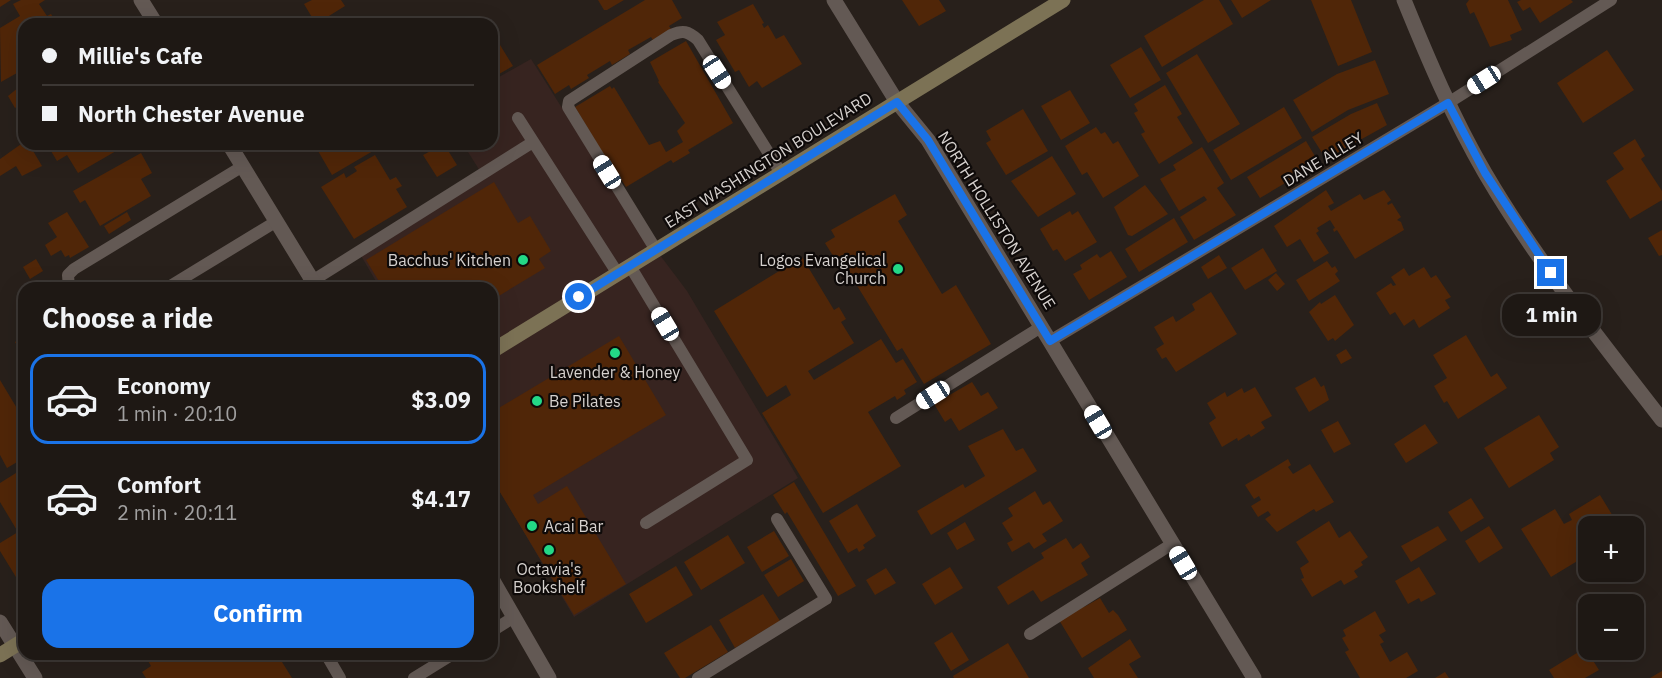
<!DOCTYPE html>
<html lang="en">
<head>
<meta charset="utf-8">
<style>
	body { margin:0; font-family:"IBM Plex Sans",sans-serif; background:#2b2522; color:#f1f3f6; height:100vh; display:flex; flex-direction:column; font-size:22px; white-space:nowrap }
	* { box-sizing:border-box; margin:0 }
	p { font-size:20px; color:#a1a0a0 }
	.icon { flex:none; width:33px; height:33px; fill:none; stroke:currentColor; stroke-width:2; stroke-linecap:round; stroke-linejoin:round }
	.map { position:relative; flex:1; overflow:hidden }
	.details { position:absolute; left:18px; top:282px; width:480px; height:378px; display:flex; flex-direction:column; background:#1e1814; border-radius:18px; box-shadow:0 6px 24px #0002,0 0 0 2px #3c3734 }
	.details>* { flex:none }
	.top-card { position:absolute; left:18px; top:18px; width:480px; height:132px; border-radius:18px; box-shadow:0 6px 24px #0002,0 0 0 2px #3c3734; display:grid; align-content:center; height:132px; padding:0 24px; background:#1e1814 }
	.buttons { position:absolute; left:1578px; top:516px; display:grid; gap:12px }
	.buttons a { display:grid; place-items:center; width:66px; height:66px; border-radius:12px; background:#1e1814; box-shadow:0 6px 24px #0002,0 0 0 2px #3c3734; font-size:30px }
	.end { position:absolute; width:27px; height:27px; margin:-14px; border:8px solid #1a73e8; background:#fff; box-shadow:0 0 0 3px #fff }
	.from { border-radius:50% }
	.bubble { position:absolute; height:42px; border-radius:18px; background:#1e1814; box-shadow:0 6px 24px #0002,0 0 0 2px #3c3734; font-size:20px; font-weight:700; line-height:42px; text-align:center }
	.car { position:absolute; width:18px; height:36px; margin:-18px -9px; border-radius:8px; box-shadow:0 0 4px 2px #0007; background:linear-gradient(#fff 24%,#345 0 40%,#fff 0 76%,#345 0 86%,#fff 0) }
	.top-card b { display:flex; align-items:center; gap:21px; height:57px; font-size:22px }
	.top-card b+b { border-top:2px solid #3c3734 }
	.top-card i { width:15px; height:15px; background:#f1f3f6 }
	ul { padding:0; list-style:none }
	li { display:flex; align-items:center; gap:18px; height:90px; margin:0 12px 9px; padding:0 12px; border:3px solid transparent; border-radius:18px }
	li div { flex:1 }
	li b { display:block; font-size:22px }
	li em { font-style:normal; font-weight:700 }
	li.active { border-color:#1a73e8 }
	li>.icon { width:54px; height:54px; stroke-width:1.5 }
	h2 { padding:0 24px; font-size:27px; line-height:72px }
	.cta { display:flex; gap:12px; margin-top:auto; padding:12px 24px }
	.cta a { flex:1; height:69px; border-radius:18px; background:#1a73e8; color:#fff; font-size:24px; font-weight:700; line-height:69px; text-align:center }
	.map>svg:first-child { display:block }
	.commercial { fill:#372420 }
	.building { fill:#502608 }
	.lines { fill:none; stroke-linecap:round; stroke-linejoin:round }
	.service { stroke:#635954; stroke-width:12 }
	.minor { stroke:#635954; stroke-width:15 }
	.tertiary { stroke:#635954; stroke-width:15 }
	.secondary { stroke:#7c7255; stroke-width:15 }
	.route { stroke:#1a73e8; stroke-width:8 }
	.poi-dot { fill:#23d886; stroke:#0e0a09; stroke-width:2 }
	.labels { text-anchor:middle; stroke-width:4.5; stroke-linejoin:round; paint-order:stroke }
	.street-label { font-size:16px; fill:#d6d1ce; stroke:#0e0a09 }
	.poi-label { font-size:16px; fill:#d6d1ce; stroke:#0e0a09; text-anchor:end }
</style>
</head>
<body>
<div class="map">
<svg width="1662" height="678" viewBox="0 0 1662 678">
	<rect width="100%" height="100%" fill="#28201b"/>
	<path class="commercial" d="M531,59L629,214L687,291L798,478L574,617L492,478V288H380L360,254L485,179L463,144H492V81Z"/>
	<path class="building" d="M0,0H11L0,7Z
		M21,0H45L39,4L47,16L51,14L57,24H24V69L1,82L0,28L20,16L13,4Z
		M312,0H341L345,6L316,24L304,4Z
		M598,0H624L607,10H604Z
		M645,0H672L682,18L669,26L671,29L653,40L651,37L628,50L630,54L612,65L610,61L587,75L589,78L571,89L569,85L555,94L537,65Z
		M902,0H939L946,11L919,26Z
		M1204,0H1219L1233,24L1162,67L1144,36Z
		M1231,0H1271L1242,18Z
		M1311,0H1351L1372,52L1338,66Z
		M1469,0H1508L1522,30L1510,35L1512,40L1490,47L1474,12L1470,14L1466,4Z
		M1521,0H1571L1573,2L1540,23L1530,7L1523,11L1517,2Z
		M753,4L764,23L762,24L764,28L768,25L776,39L784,35L802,64L762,88L757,81L749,87L739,70L735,72L716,40L725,35L717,22Z
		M365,16L370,24H348L357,18Z
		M497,40L513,66L492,78V44Z
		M686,41L733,123L688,150L690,153L673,163L671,160L626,187L619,176L617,177L575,107L610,86L612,89L614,87L649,145L660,141L666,152L683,142L677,131L685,123L658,82L659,81L650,62Z
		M1141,47L1161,80L1130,98L1110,65Z
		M1607,50L1634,90L1583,123L1557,83Z
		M1197,54L1240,124L1208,143L1166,73Z
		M1375,60L1389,94L1348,110L1312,132L1293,100L1337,74Z
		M24,83V102L15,108L8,96Z
		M1165,85L1182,114L1177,117L1193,143L1159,164L1141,134L1145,132L1134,113L1138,111L1134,104Z
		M1070,90L1090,123L1061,140L1041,106Z
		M1377,103L1387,125L1326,159L1312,137L1351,114Z
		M24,107V126L16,112Z
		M1284,107L1302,138L1231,180L1213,150Z
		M1023,109L1048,151L1006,175L986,143L991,140L986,131Z
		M1096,127L1101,134L1105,132L1113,144L1118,141L1139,176L1103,198L1087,172L1082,175L1065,146Z
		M1635,139L1645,156L1641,159L1662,191V200L1630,219L1606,181L1624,169L1613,153Z
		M1306,141L1319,163L1260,198L1247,177Z
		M24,142L29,144L42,166L22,176L16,166L0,176V159Z
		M51,144H121L123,147L78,173L67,155L57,161L48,146Z
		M314,144H374L370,146L373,151L332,175Z
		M444,144L457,165L437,177L423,155Z
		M1202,147L1224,183L1217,188L1236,215L1194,240L1180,217L1207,200L1204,196L1179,211L1160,179L1176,170L1173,165Z
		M141,153L152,173L141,179L151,196L100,226L85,200L80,203L73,191Z
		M375,155L390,180L396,177L402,186L396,189L407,207L354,239L321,187L344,173L346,178L357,171L354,167Z
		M1052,156L1076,194L1038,217L1011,181Z
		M494,182L518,223L530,216L551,251L539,259L545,268L492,300V288H383L366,260Z
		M1145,185L1168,214L1132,236L1128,235L1114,207Z
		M1326,190L1334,203L1328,206L1331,211L1360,194L1364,200L1384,190L1391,200L1387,203L1388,205L1392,203L1397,211L1401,217L1397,220L1401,222L1404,230L1355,259L1337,230L1334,232L1333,229L1335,228L1330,220L1317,228L1319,231L1316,233L1329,253L1314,262L1300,239L1287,247L1274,226Z
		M895,194L907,215L898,221L942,294L956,285L991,344L924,384L902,348L897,351L839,256L835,259L825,243L835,237L831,230Z
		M1070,211L1072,215L1078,211L1097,242L1065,261L1057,249L1053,251L1040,229Z
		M67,212L89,247L70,258L69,255L65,257L61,250L51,256L45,245L57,237L48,223Z
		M127,212L131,220L109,234L104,226Z
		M1174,218L1188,242L1139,272L1125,249Z
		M1662,230V255L1659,256L1648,238Z
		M1263,248L1277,271L1245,290L1231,268Z
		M1111,251L1127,277L1089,300L1073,274L1082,269L1080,265L1097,254L1100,258Z
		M1219,255L1227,268L1208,279L1201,267Z
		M802,257L834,310L839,307L846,319L841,322L854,343L808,371L814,380L881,339L896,363L903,359L917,382L904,390L906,394L897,400L895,396L868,412L901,466L823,513L762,413L791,395L786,385L767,397L714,311Z
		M36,259L43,271L30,279L23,267Z
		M1327,261L1332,268L1335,266L1338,271L1335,274L1340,281L1309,301L1296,280Z
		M1424,267L1431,278L1436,275L1451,297L1445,300L1450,308L1419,328L1414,319L1404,326L1395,312L1390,315L1376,293L1391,283L1393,286L1396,285L1391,277L1404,268L1409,276Z
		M1276,273L1285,284L1277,291L1268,280Z
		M1211,292L1237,334L1176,372L1166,357L1162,359L1156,349L1164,344L1154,327L1173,316L1176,322L1195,310L1192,304Z
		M1335,295L1354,325L1335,341L1333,338L1328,341L1309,312L1320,302L1321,304Z
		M1466,335L1491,377L1497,373L1507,388L1458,419L1447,401L1444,403L1434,386L1447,378L1433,355Z
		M619,336L666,415L533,495L538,504L567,486L626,584L574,615L492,479V412Z
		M24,337V357L15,342Z
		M1346,349L1352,358L1341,364L1336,355Z
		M1315,377L1321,387L1324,385L1329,400L1309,412L1295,388Z
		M0,380L24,420V458L7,468L0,455Z
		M972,382L981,396L988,392L998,408L959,431L951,418L945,422L934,404Z
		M1255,387L1272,416L1261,422L1265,428L1251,437L1249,434L1238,441L1237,438L1222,447L1209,423L1216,418L1207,403L1225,392L1227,397L1242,388L1244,393Z
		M1539,415L1559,447L1550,453L1554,460L1509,488L1484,448Z
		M1338,421L1351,444L1334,453L1321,430Z
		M1425,424L1438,443L1406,463L1394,444Z
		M1003,429L1016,451L1023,448L1037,471L931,535L917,511L963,484L965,488L985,476L968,446Z
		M1288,459L1291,465L1288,467L1293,474L1310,464L1334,502L1316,512L1314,509L1277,532L1265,519L1271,515L1268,511L1258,517L1251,506L1261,500L1259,496L1254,499L1245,485Z
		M24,468V579L19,582L0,551V543L18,532L0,502V483Z
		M794,482L856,586L838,596L787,512L785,514L773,495Z
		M1035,491L1043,505L1050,501L1063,521L1042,534L1047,541L1034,549L1029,542L1012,552L1007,543L1013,540L1002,523L1013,516L1008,508Z
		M1600,495L1619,526H1588V544L1579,550L1584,557L1551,577L1521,529L1555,509L1564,524L1572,520L1569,514Z
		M1471,498L1484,518L1461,532L1448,512Z
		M857,504L876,536L863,545L865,548L859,552L857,548L848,553L829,521Z
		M1329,521L1339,538L1350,531L1368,557L1361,562L1363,565L1354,571L1358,577L1344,585L1341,580L1312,597L1301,579L1304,578L1300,568L1309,562L1296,542Z
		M965,522L975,540L957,550L947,533Z
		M1438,526L1447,540L1411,562L1401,546Z
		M1489,526L1503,548L1479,563L1465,541Z
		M774,531L789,556L762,572L747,547Z
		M728,535L745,563L701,590L684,562Z
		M1066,538L1073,549L1081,543L1090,557L1081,563L1088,575L1041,602L1033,590L1008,605L997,587L1044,558L1041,553Z
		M791,559L804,581L778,597L764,575Z
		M676,566L693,595L646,623L629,594Z
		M950,567L963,588L935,605L922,584Z
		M1419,567L1436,594L1421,602L1419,598L1408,604L1395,581Z
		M886,568L896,583L875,595L866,580Z
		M763,594L780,621L735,648L719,620Z
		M1100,598L1109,613L1113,610L1118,615L1127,630L1082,658L1059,620L1082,604L1084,607Z
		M1375,611L1386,631L1379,635L1384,642L1380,644L1390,662L1407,652L1418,671L1406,678H1360L1345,652L1349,650L1342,638L1346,636L1343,630Z
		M711,625L728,652L685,678H680L664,653Z
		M952,632L969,660L951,671L934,643Z
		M1130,639L1141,657L1129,664L1138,678H1094L1088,668Z
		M1008,643L1029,678H954L953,676Z
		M1585,648L1599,670L1585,678H1554L1549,670Z
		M144,654H277L292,678H146L142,672L151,666Z
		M1662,671V678H1650Z
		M1445,672L1449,678H1435Z"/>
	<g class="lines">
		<path class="service" d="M518,118L618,274
			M656,250L568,107L569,101L671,35C683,30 688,31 698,40L781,173
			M630,266L747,460L646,523
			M69,288L68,275L74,269L243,166
			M167,288L277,221
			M301,288L533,142
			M1050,341L1448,103L1611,0
			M896,418L1041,327
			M492,631L514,617
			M1030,634L1172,544
			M326,654L340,678
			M414,678L453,654
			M698,678L826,599L777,519"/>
		<path class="minor" d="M834,0L897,102L928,140L1254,678
			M1404,0C1428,59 1453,118 1485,173C1536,260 1600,340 1662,420
			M0,622L35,678"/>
		<path class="tertiary" d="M141,0L156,24
			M229,144L317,288
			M492,579L549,678"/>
		<path class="secondary" d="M492,351L1063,0
			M0,655L24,640"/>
	</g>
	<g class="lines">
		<path class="route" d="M579,297L897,102L928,140L1050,341L1448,103L1485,173L1551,273"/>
	</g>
	<g class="poi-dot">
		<circle cx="523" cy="260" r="6"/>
		<circle cx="898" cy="269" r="6"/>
		<circle cx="615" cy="353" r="6"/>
		<circle cx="537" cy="401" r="6"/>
		<circle cx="532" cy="526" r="6"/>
		<circle cx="549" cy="550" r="6"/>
	</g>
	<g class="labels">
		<g class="street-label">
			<text transform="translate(1323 159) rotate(-31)" y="6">DANE ALLEY</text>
			<text transform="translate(768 160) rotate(-32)" y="6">EAST WASHINGTON BOULEVARD</text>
			<text transform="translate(997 220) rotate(58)" y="6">NORTH HOLLISTON AVENUE</text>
		</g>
		<g class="poi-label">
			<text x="511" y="266">Bacchus' Kitchen</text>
			<text x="886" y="266">Logos Evangelical<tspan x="886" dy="18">Church</tspan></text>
			<text x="615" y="378" text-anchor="middle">Lavender &amp; Honey</text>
			<text x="549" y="407" text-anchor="start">Be Pilates</text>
			<text x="544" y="532" text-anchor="start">Acai Bar</text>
			<text x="549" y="575" text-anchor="middle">Octavia's<tspan x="549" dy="18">Bookshelf</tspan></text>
		</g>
	</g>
</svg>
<div class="buttons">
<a>+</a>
<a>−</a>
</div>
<i class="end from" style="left:579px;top:297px"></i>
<i class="end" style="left:1551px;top:273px"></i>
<div class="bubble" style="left:1502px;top:294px;width:99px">1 min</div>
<i class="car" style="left:717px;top:72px;rotate:147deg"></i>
<i class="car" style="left:1484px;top:80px;rotate:238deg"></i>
<i class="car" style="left:607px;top:172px;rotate:328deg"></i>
<i class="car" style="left:665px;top:324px;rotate:329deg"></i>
<i class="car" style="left:933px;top:395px;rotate:238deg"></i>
<i class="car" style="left:1098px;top:422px;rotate:329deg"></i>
<i class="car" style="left:1183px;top:563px;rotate:329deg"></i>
<div class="top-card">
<b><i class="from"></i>Millie's Cafe</b>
<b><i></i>North Chester Avenue</b>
</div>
<section class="details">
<h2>Choose a ride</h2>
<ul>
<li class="active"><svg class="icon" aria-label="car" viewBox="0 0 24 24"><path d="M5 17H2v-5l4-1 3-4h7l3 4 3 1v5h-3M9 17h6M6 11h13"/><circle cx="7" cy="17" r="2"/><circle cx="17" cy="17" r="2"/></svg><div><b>Economy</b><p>1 min · 20:10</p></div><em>$3.09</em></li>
<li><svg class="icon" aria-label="car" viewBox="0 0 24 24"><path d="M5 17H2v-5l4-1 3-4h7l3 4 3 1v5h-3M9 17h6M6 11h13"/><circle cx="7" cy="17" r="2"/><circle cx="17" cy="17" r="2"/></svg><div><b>Comfort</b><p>2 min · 20:11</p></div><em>$4.17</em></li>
</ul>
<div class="cta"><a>Confirm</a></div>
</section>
</div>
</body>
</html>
